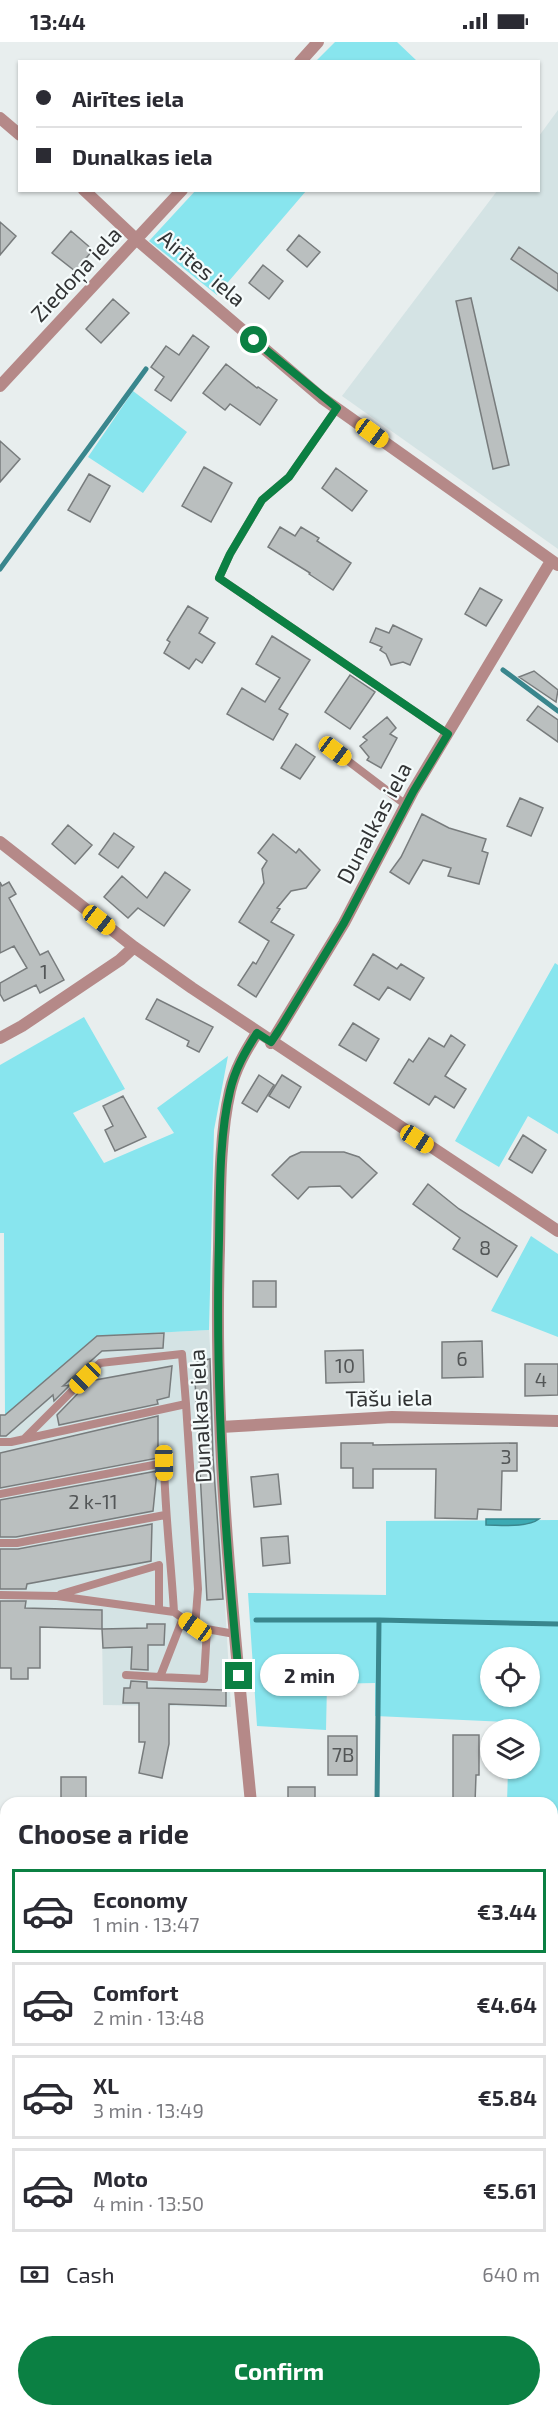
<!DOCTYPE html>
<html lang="en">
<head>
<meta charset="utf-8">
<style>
	body { margin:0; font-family:"Exo 2",sans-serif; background:#f2f2f3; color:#2b2b33; height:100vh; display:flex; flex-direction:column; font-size:22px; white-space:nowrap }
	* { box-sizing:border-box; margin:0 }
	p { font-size:20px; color:#7c7c81 }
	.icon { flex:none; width:33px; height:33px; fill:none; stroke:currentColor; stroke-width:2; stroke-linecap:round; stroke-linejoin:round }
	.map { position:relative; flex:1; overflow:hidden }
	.sheet { position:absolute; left:0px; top:1755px; width:558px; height:620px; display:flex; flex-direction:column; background:#fff; border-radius:18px 18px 0 0; box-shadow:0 2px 4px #0004 }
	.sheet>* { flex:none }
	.guide { position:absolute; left:18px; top:18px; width:522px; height:132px; border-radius:0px; box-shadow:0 2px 4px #0004; display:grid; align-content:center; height:132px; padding:0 18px; background:#fff }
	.controls { position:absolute; left:480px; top:1605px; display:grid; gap:12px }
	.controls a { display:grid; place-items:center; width:60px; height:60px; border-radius:50%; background:#fff; box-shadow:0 2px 4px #0004; font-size:30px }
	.end { position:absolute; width:27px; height:27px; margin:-14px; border:8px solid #0b8043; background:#fff; box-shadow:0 0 0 3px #fff }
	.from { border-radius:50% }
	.bubble { position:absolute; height:42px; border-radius:21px; background:#fff; box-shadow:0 2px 4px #0004; font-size:20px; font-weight:700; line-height:42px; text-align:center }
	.car { position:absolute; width:18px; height:36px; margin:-18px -9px; border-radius:8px; box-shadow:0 0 4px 2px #0007; background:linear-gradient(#f5c518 24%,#345 0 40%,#f5c518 0 76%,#345 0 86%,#f5c518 0) }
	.guide b { display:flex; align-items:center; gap:21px; height:57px; font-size:22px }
	.guide b+b { border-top:2px solid #e1e1e2 }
	.guide i { width:15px; height:15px; background:#2b2b33 }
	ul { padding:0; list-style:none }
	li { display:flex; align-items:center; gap:18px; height:84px; margin:0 12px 9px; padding:0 6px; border:3px solid #e1e1e2; border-radius:0px }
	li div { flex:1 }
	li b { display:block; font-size:22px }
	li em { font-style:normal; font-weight:700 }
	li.current { border-color:#0b8043 }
	li>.icon { width:54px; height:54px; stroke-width:1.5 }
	h2 { padding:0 18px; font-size:27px; line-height:72px }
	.pay { display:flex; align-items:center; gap:15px; height:66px; padding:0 18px; font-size:22px }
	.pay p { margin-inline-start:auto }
	.button { display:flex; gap:12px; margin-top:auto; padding:12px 18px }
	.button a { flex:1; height:69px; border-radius:36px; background:#0b8043; color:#fff; font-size:24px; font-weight:700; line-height:69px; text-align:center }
	.status { display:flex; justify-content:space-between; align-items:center; height:42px; padding:0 30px; background:#fff; direction:ltr }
	.status svg { height:16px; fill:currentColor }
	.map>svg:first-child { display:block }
	.built { fill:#d4e3e4 }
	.green { fill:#88e5ee; fill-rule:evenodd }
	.water { fill:#3caab3; stroke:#39868d; stroke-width:1.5 }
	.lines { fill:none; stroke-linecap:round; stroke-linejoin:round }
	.stream { stroke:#39868d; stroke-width:5 }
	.building { fill:#babfbf; stroke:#787c7d; stroke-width:1.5 }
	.service { stroke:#b58988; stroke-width:8 }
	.minor { stroke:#b58988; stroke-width:12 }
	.secondary { stroke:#975858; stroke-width:12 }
	.route { stroke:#0b8043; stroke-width:8 }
	.labels { text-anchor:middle; stroke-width:4.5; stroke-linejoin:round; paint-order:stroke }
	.number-label { font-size:20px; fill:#535657 }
	.street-label { font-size:22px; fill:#313334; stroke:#f5fbfb }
</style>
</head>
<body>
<div class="status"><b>13:44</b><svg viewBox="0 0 49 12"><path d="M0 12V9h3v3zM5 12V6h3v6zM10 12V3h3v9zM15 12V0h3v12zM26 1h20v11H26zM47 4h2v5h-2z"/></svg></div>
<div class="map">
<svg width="558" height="2374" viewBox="0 0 558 2374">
	<rect width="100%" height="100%" fill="#e8eeee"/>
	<path class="built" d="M558,68V507L342,354L497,149L538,148L539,94Z
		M209,1288L231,1665L103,1663L102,1587L0,1583V1373H5L97,1294Z"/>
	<path class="green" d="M335,0H397L417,19H316Z
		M196,148H306V149L217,253L149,199Z
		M133,349L187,390L143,451L88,415Z
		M555,921L558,923V1092L528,1074L499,1125L455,1099Z
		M84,975L125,1047L73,1071L104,1121L174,1091L157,1066L228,1014L214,1088L209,1288L97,1294L5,1373L4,1191H0V1023Z
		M531,1194L558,1212V1295L491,1269Z
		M558,1478V1794H552V1761H507L508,1727L530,1726V1688L508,1687L507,1680L375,1674V1641L327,1642L326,1688L257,1684L248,1551L386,1553V1479ZM490,1616H530V1654H490Z
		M0,1800H6V1929H0Z
		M552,1943H558V2027L552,2026Z
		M552,2059L558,2060V2147L552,2146Z
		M552,2254H558V2300L552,2299Z"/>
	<path class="water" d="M486,1477H539C527,1486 501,1483 486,1483Z"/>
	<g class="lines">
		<path class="stream" d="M0,527L146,327
			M503,628L558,669
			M256,1578H379
			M377,1761L379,1578L558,1582
			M0,2092L6,2093"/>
	</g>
	<path class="building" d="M0,180L16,194L0,213Z
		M71,189L93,208L75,229L52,211Z
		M299,193L320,210L307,225L287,208Z
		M519,205L558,232V249L511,217Z
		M263,223L283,239L269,257L249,241Z
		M471,256L509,423L493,427L456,259Z
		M113,257L129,271L101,301L86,287Z
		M193,293L209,305L171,359L155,348L164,335L151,325L166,304L179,313Z
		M226,322L257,346L258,345L277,358L260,383L230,362L225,368L203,351Z
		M0,399L20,417L0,440Z
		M204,425L232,441L211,480L182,464Z
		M336,426L367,449L352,469L322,446Z
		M89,432L110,444L90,480L68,468Z
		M280,485L295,494L301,485L319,496L317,499L351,521L333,548L309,532L310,531L268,505Z
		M480,546L502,558L486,584L465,572Z
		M188,564L208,576L199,591L215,601L202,621L196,617L189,627L164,611L170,600L167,598Z
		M393,583L422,597L410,623L403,620L391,623L386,612L380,608L382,605L370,600L376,586L389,591Z
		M272,594L310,618L279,667L288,672L273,698L227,672L242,646L265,660L280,636L256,622Z
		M534,629L558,648L556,660L519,635Z
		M350,633L375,650L350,687L325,670Z
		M538,664L558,678V700L527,678Z
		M387,675L396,686L390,692L397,696L381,726L367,718L369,715L360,704L367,698L363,695Z
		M296,702L315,715L300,737L281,726Z
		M520,756L543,766L531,794L507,784Z
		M422,772L449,786L486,797L482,809L488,811L479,842L448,834L451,826L423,818L409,842L390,830L401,815Z
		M68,783L92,803L75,822L52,802Z
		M114,791L134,805L118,826L99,812Z
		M273,792L296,811L299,807L320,828L306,846L291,849L277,866L280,867L271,880L294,893L256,955L238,943L253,920L256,922L269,899L239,880L264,841L262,827L267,819L258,811Z
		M165,830L190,848L164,884L138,866L128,876L104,855L122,834L147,856Z
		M0,840L2,844L9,840L16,852L9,856L40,913L48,909L64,938L40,951L36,943L4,959L0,952V941L27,926L14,904L0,911Z
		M373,912L397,927L401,922L424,936L410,958L388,945L379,958L354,943Z
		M157,957L213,985L199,1010L187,1004L189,999L146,977Z
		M353,981L379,997L366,1019L339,1003Z
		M451,993L465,1003L445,1034L466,1047L454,1066L435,1054L429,1063L394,1041L409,1017L413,1020L429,996L444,1005Z
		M259,1033L274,1043L257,1070L242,1061Z
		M282,1033L301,1045L289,1066L269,1054Z
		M123,1054L146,1095L115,1109L105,1088L113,1084L103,1064Z
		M523,1093L546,1108L532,1131L509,1117Z
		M301,1110H344L359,1115L377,1131L352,1156L340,1144L309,1145L298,1157L272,1133L290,1115Z
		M428,1142L459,1167L517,1204L497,1235L453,1207L460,1196L413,1162Z
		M253,1239H276V1265H253Z
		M164,1291L163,1306L102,1309L63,1344L70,1343L54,1359L53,1353L6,1394H0V1373H5L97,1294Z
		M482,1299L483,1335L442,1336V1300Z
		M363,1308L364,1340L326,1341L325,1309Z
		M210,1317L213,1415L223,1557L207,1558L194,1320Z
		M525,1322H558V1353L525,1354Z
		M172,1324L169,1355L157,1358L158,1362L59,1383L57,1373L90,1339Z
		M158,1374V1416L0,1446V1411Z
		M341,1401H373V1403L517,1401V1429H502L501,1468L478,1467L477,1477L435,1476L436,1427H373V1446H353V1426H341Z
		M157,1429L153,1469L16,1495H0V1458Z
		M278,1432L281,1462L254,1465L251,1435Z
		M152,1482L151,1519L27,1542L26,1547H0V1507H18Z
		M288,1494L290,1521L263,1524L261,1496Z
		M0,1559H26L25,1566L102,1568V1587L40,1585V1626H28V1637H11V1626H0Z
		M147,1582H165L164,1603H148V1628L131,1627L132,1605L103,1606L102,1587L147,1586Z
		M131,1639L147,1640V1646L226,1648V1664L169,1662V1702L162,1736L139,1731L145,1700H139V1661H123L124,1646H130Z
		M453,1693H479V1733H476L475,1761H453Z
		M328,1694H357V1733H328Z
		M61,1735H86V1761H61Z
		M288,1745H315V1761H288Z"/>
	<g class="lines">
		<path class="service" d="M337,366L289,435L262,458L230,512L219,536L448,692
			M335,709L406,763
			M25,1396L100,1321L182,1312L186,1362
			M0,1400H11L186,1362L198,1547L195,1585
			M0,1452L164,1421C165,1471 171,1520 174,1570
			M0,1501H17L165,1473
			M61,1552L159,1523V1568
			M0,1553L57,1554L174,1570L195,1585L235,1592
			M126,1633L160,1635L183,1576
			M160,1635L204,1637L207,1587
			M0,2179V2199
			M0,2232L6,2237"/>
		<path class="minor" d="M300,20L318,0
			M0,76L20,93
			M84,148L136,197L322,356L558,523
			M0,344L182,148
			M0,800L134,905L192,946L558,1189
			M0,996L22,984L120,918L134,905
			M271,1001L344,881L413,749L551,519
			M221,1385L392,1375L558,1379
			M251,1761C233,1577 213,1392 219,1207C220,1158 219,1096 230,1049C235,1027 245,1010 257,991
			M0,1788H6
			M552,1804H558
			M8,2368V2374
			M73,2368V2374
			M499,2368L500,2374"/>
		<path class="secondary" d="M0,2284H6
			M552,2308L558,2309"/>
	</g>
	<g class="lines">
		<path class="route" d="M239,1634C224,1490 215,1343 219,1198C220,1151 219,1095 230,1049C235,1027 245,1010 257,991L271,1000L281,985L344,881L413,750L448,692L219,536L230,512L262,458L289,435L337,366L254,298"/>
	</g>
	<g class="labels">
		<g class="number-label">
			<text x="44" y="937">1</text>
			<text x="485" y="1213">8</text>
			<text x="462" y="1324">6</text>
			<text x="345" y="1331">10</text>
			<text x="541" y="1345">4</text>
			<text x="506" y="1422">3</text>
			<text x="93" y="1467">2 k-11</text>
			<text x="343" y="1720">7B</text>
		</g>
		<g class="street-label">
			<text transform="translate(202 226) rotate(40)" y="8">Airītes iela</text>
			<text transform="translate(76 232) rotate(-47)" y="8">Ziedoņa iela</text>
			<text transform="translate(374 781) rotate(-62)" y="8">Dunalkas iela</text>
			<text transform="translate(389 1356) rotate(-1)" y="8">Tāšu iela</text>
			<text transform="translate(200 1374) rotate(-93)" y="8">Dunalkas iela</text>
		</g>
	</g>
</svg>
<div class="controls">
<a><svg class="icon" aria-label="locate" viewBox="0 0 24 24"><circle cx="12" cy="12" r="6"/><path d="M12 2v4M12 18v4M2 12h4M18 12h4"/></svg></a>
<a><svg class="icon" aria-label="layers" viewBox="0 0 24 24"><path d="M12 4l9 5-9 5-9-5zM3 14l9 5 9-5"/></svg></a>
</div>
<i class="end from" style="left:254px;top:298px"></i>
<i class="end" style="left:239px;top:1634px"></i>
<div class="bubble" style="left:260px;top:1612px;width:99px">2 min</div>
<i class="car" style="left:372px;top:391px;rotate:126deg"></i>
<i class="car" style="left:335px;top:709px;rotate:127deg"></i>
<i class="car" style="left:99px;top:878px;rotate:128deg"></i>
<i class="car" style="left:417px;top:1097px;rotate:123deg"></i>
<i class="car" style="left:85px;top:1336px;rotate:225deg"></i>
<i class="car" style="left:164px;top:1421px;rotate:179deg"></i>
<i class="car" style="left:195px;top:1585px;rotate:305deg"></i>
<div class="guide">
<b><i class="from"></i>Airītes iela</b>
<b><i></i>Dunalkas iela</b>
</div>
<section class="sheet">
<h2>Choose a ride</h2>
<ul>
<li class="current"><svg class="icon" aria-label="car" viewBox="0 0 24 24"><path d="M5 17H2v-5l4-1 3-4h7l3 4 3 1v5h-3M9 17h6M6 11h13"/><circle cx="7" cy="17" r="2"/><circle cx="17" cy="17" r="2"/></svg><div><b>Economy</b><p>1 min · 13:47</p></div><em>€3.44</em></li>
<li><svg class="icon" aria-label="car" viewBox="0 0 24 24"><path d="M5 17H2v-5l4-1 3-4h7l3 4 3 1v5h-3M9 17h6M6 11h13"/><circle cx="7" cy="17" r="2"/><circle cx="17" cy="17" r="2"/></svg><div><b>Comfort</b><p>2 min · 13:48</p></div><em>€4.64</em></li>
<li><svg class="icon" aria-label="car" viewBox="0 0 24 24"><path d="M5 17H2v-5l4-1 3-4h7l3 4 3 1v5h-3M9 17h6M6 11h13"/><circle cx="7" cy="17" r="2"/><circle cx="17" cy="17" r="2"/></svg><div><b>XL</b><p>3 min · 13:49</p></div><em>€5.84</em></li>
<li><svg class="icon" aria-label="car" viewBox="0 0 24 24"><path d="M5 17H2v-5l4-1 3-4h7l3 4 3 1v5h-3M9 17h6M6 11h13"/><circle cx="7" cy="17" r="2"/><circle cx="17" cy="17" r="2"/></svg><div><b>Moto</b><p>4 min · 13:50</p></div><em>€5.61</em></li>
</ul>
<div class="pay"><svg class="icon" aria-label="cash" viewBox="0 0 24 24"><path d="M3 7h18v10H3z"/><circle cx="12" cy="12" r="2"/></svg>Cash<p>640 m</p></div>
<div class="button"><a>Confirm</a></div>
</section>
</div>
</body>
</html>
